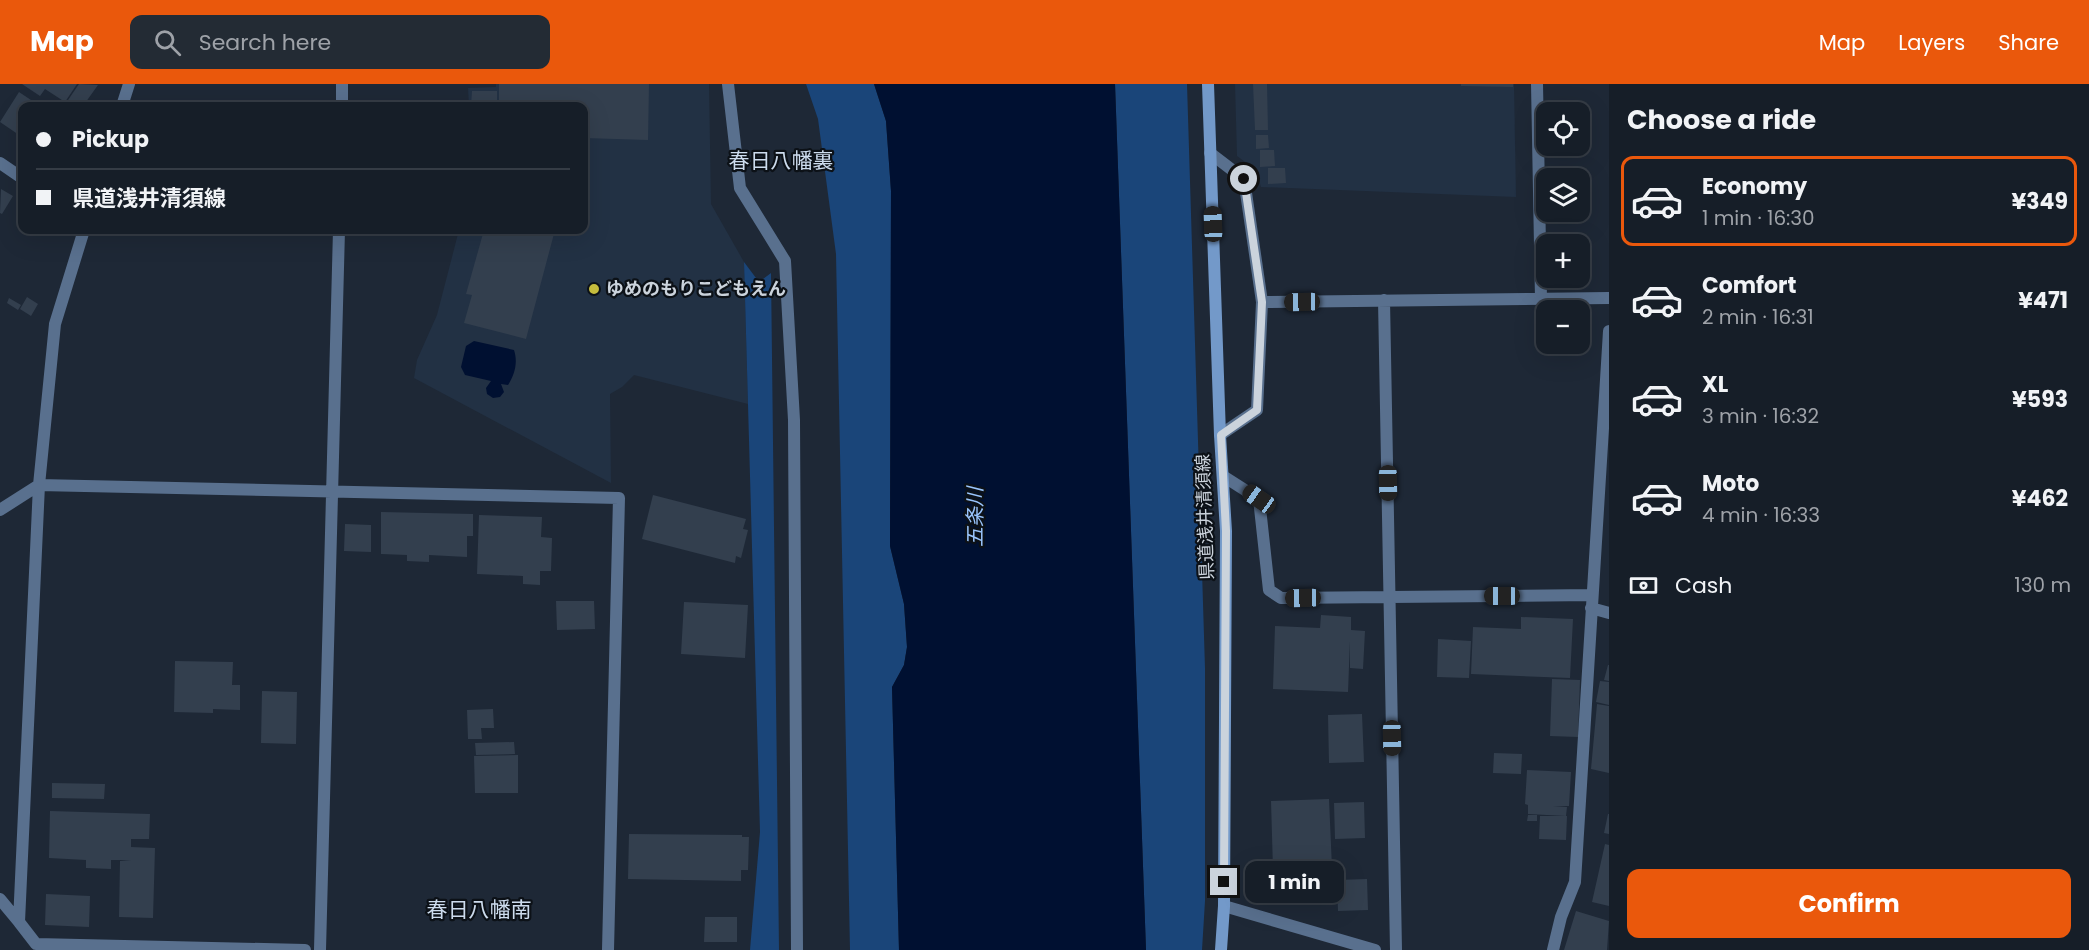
<!DOCTYPE html>
<html lang="en">
<head>
<meta charset="utf-8">
<style>
	body { margin:0; font-family:Poppins,"Noto Sans JP",sans-serif; background:#232b34; color:#f1f3f6; height:100vh; display:flex; flex-direction:column; font-size:22px; white-space:nowrap }
	* { box-sizing:border-box; margin:0 }
	p { font-size:20px; color:#9ea2a8 }
	.icon { flex:none; width:33px; height:33px; fill:none; stroke:currentColor; stroke-width:2; stroke-linecap:round; stroke-linejoin:round }
	.map { position:relative; flex:1; overflow:hidden }
	.sheet { display:flex; flex-direction:column; background:#161e28; width:480px }
	.sheet>* { flex:none }
	.banner { position:absolute; left:18px; top:18px; width:570px; height:132px; border-radius:12px; box-shadow:0 6px 24px #0002,0 0 0 2px #353c45; display:grid; align-content:center; height:132px; padding:0 18px; background:#161e28 }
	.buttons { position:absolute; left:1536px; top:18px; display:grid; gap:12px }
	.buttons a { display:grid; place-items:center; width:54px; height:54px; border-radius:12px; background:#161e28; box-shadow:0 6px 24px #0002,0 0 0 2px #353c45; font-size:30px }
	.end { position:absolute; width:27px; height:27px; margin:-14px; border:8px solid #cbd3dc; background:#111; box-shadow:0 0 0 3px #111 }
	.from { border-radius:50% }
	.bubble { position:absolute; height:42px; border-radius:12px; background:#161e28; box-shadow:0 6px 24px #0002,0 0 0 2px #353c45; font-size:20px; font-weight:700; line-height:42px; text-align:center }
	.car { position:absolute; width:18px; height:36px; margin:-18px -9px; border-radius:8px; box-shadow:0 0 4px 2px #0007; background:linear-gradient(#222 24%,#8ab4d8 0 40%,#222 0 76%,#8ab4d8 0 86%,#222 0) }
	.banner b { display:flex; align-items:center; gap:21px; height:57px; font-size:22px }
	.banner b+b { border-top:2px solid #353c45 }
	.banner i { width:15px; height:15px; background:#f1f3f6 }
	ul { padding:0; list-style:none }
	li { display:flex; align-items:center; gap:18px; height:90px; margin:0 12px 9px; padding:0 6px; border:3px solid transparent; border-radius:12px }
	li div { flex:1 }
	li b { display:block; font-size:22px }
	li em { font-style:normal; font-weight:700 }
	li.selected { border-color:#ea580c }
	li>.icon { width:54px; height:54px; stroke-width:1.5 }
	h2 { padding:0 18px; font-size:27px; line-height:72px }
	.pay { display:flex; align-items:center; gap:15px; height:66px; padding:0 18px; font-size:22px }
	.pay p { margin-inline-start:auto }
	.action { display:flex; gap:12px; margin-top:auto; padding:12px 18px }
	.action a { flex:1; height:69px; border-radius:12px; background:#ea580c; color:#fff; font-size:24px; font-weight:700; line-height:69px; text-align:center }
	header { display:flex; align-items:center; gap:36px; box-sizing:border-box; height:84px; padding:0 30px; background:#ea580c; color:#fff }
	header strong { font-size:28px }
	nav { display:flex; gap:33px; margin-inline-start:auto; font-size:21px }
	.search { width:420px; height:54px; background:#232b34; display:flex; align-items:center; gap:15px; box-sizing:border-box; padding:0 21px; border-radius:12px; color:#9ea2a8; font-size:22px }
	main { display:flex; flex:1; min-height:0 }
	.map>svg:first-child { display:block }
	.built { fill:#223144 }
	.green { fill:#1a4579 }
	.water { fill:#001031 }
	.building { fill:#333f4e }
	.lines { fill:none; stroke-linecap:round; stroke-linejoin:round }
	.minor { stroke:#59708e; stroke-width:12 }
	.secondary { stroke:#7399c9; stroke-width:12 }
	.route { stroke:#cbd3dc; stroke-width:8 }
	.poi-dot { fill:#c5bc3d; stroke:#0c1117; stroke-width:2 }
	.labels { text-anchor:middle; stroke-width:4.5; stroke-linejoin:round; paint-order:stroke }
	.poi-label { font-size:18px; font-weight:bold; fill:#cbd3dc; stroke:#0c1117; text-anchor:start }
	.street-label { font-size:18px; fill:#cbd3dc; stroke:#0c1117 }
	.water-label { font-size:20px; font-style:italic; fill:#99c4fc; stroke:#0c1117 }
	.quarter-label { font-size:21px; fill:#cddcee; stroke:#0c1117 }
</style>
</head>
<body>
<header>
<strong>Map</strong>
<div class="search"><svg class="icon" aria-label="search" viewBox="0 0 24 24"><circle cx="10" cy="10" r="6"/><path d="M15 15l6 6"/></svg>Search here</div>
<nav><a>Map</a><a>Layers</a><a>Share</a></nav>
</header>
<main>
<div class="map">
<svg width="1609" height="866" viewBox="0 0 1609 866">
	<rect width="100%" height="100%" fill="#1e2836"/>
	<path class="built" d="M496,0H709L711,120L744,178L748,320L634,291L622,303L610,310L611,399L414,294L417,276L437,231L459,146H584V22H469L468,4L496,3Z
		M1235,0H1514L1516,113L1261,103L1256,86L1237,72Z"/>
	<path class="green" d="M806,0H874L886,37L891,107L890,462L904,520L907,563L904,581L892,603L899,866H850L836,170L818,35Z
		M1115,0H1187L1205,584V817L1202,866H1146Z
		M744,178L759,198L771,189L779,866H750L760,748Z"/>
	<path class="water" d="M874,0H1115L1146,866H899L892,603L904,581L907,563L904,520L890,462L891,107L886,37Z
		M474,257L514,266C518,278 515,290 508,301L501,300L504,308L500,313L493,314L487,310L486,304L491,297L465,291L461,283L466,262Z"/>
	<path class="building" d="M22,0H77L65,18L45,5L40,12Z
		M79,0L98,1L83,22H71L66,19Z
		M499,0H649L648,56L584,54V22H499Z
		M1253,0H1267L1268,46H1255Z
		M1461,0H1513V3L1461,2Z
		M472,7H497V22H471Z
		M19,8L40,22H22V53L0,38Z
		M1256,51H1268L1269,64L1256,65Z
		M1260,66H1274L1275,82L1260,83Z
		M1268,84H1285L1286,99L1268,100Z
		M1,105L13,112L2,130L0,129Z
		M484,146H555L526,255L464,239L472,211L466,210Z
		M27,213L38,220L31,232L20,225Z
		M9,214L21,221L18,226L7,219Z
		M653,411L746,435L743,445L748,446L741,474L736,472L735,479L642,455Z
		M381,428L473,430V452H467V473L429,471V478L407,477V471L381,470Z
		M479,431L542,433L541,453L552,454L551,487H540V501L523,500V492L477,490Z
		M345,440L371,441V468L344,467Z
		M556,517H594L595,545L557,546Z
		M684,518L748,521L745,574L681,570Z
		M1321,531L1351,533V546L1365,547L1363,585L1350,584V557L1348,608L1273,605L1275,542L1320,544Z
		M1521,533L1573,535L1570,594L1471,590L1473,543L1521,545Z
		M1438,555L1471,557L1469,594L1437,593Z
		M175,577L233,578L232,601H240V626L213,625V629L174,628Z
		M1608,581H1609V597L1604,596Z
		M1552,595L1580,596L1578,653L1550,652Z
		M1600,597L1609,598V621L1596,618Z
		M262,607L297,608L296,660L261,659Z
		M1597,620L1609,622V689L1591,685Z
		M493,625L494,644H481L482,655H468L467,626Z
		M1362,630L1364,678L1329,679L1328,631Z
		M514,658L515,670L476,671L475,659Z
		M1494,669L1522,670L1521,690L1493,689Z
		M518,671V709H475L474,672Z
		M1527,686L1571,688L1569,722H1553L1567,723L1566,732L1528,730V721L1525,720Z
		M52,699L105,700L104,715L52,714Z
		M1329,715L1332,784L1273,786L1271,717Z
		M1364,718L1365,754L1335,755L1334,719Z
		M50,727L150,730L149,755H131V763L155,764L153,834L119,833L120,777L131,776H111V785L86,784V776L49,774Z
		M1608,730H1609V750L1604,749Z
		M1528,731H1537V737H1527Z
		M1540,732H1567L1566,756L1539,755Z
		M629,750L742,751V753H749L748,786H741V797L628,795Z
		M1605,760L1609,761V822L1592,818Z
		M1367,795L1368,826L1338,827L1337,796Z
		M46,810L90,812L89,843L45,841Z
		M1576,827L1609,837L1607,866H1564Z
		M705,833H737V858H704Z"/>
	<g class="lines">
		<path class="minor" d="M728,0L740,104L785,177L794,336L797,866
			M1537,0L1541,215
			M122,22L129,0
			M342,22V0
			M1210,69L1244,95L1262,218
			M0,79L22,94
			M84,146L55,240L39,401L19,838L36,860L305,866
			M1384,216L1396,866
			M1220,351L1257,326L1262,218L1609,214
			M1223,392L1259,415L1269,506L1281,514L1592,511
			M0,426L39,401L619,414L608,866
			M1591,524L1609,529
			M0,815L19,838
			M1224,822L1375,866
			M320,866L339,146
			M1553,866L1561,833L1575,798L1609,247"/>
		<path class="secondary" d="M1208,0L1220,351L1226,447L1224,822L1221,866"/>
	</g>
	<g class="lines">
		<path class="route" d="M1224,798L1226,447L1221,351L1257,326L1262,218L1244,95"/>
	</g>
	<circle class="poi-dot" cx="594" cy="205" r="6"/>
	<g class="labels">
		<g class="poi-label">
			<text x="606" y="211">ゆめのもりこどもえん</text>
		</g>
		<g class="street-label">
			<text transform="translate(1205 433) rotate(-92)" y="6">県道浅井清須線</text>
		</g>
		<g class="water-label">
			<text transform="translate(975 433) rotate(-90)" y="7">五条川</text>
		</g>
		<g class="quarter-label">
			<text x="781" y="84">春日八幡裏</text>
			<text x="479" y="833">春日八幡南</text>
		</g>
	</g>
</svg>
<div class="buttons">
<a><svg class="icon" aria-label="locate" viewBox="0 0 24 24"><circle cx="12" cy="12" r="6"/><path d="M12 2v4M12 18v4M2 12h4M18 12h4"/></svg></a>
<a><svg class="icon" aria-label="layers" viewBox="0 0 24 24"><path d="M12 4l9 5-9 5-9-5zM3 14l9 5 9-5"/></svg></a>
<a>+</a>
<a>−</a>
</div>
<i class="end from" style="left:1244px;top:95px"></i>
<i class="end" style="left:1224px;top:798px"></i>
<div class="bubble" style="left:1245px;top:777px;width:99px">1 min</div>
<i class="car" style="left:1213px;top:140px;rotate:358deg"></i>
<i class="car" style="left:1302px;top:218px;rotate:269deg"></i>
<i class="car" style="left:1388px;top:399px;rotate:179deg"></i>
<i class="car" style="left:1259px;top:415px;rotate:305deg"></i>
<i class="car" style="left:1502px;top:512px;rotate:270deg"></i>
<i class="car" style="left:1303px;top:514px;rotate:269deg"></i>
<i class="car" style="left:1392px;top:654px;rotate:179deg"></i>
<div class="banner">
<b><i class="from"></i>Pickup</b>
<b><i></i>県道浅井清須線</b>
</div>
</div>
<section class="sheet">
<h2>Choose a ride</h2>
<ul>
<li class="selected"><svg class="icon" aria-label="car" viewBox="0 0 24 24"><path d="M5 17H2v-5l4-1 3-4h7l3 4 3 1v5h-3M9 17h6M6 11h13"/><circle cx="7" cy="17" r="2"/><circle cx="17" cy="17" r="2"/></svg><div><b>Economy</b><p>1 min · 16:30</p></div><em>¥349</em></li>
<li><svg class="icon" aria-label="car" viewBox="0 0 24 24"><path d="M5 17H2v-5l4-1 3-4h7l3 4 3 1v5h-3M9 17h6M6 11h13"/><circle cx="7" cy="17" r="2"/><circle cx="17" cy="17" r="2"/></svg><div><b>Comfort</b><p>2 min · 16:31</p></div><em>¥471</em></li>
<li><svg class="icon" aria-label="car" viewBox="0 0 24 24"><path d="M5 17H2v-5l4-1 3-4h7l3 4 3 1v5h-3M9 17h6M6 11h13"/><circle cx="7" cy="17" r="2"/><circle cx="17" cy="17" r="2"/></svg><div><b>XL</b><p>3 min · 16:32</p></div><em>¥593</em></li>
<li><svg class="icon" aria-label="car" viewBox="0 0 24 24"><path d="M5 17H2v-5l4-1 3-4h7l3 4 3 1v5h-3M9 17h6M6 11h13"/><circle cx="7" cy="17" r="2"/><circle cx="17" cy="17" r="2"/></svg><div><b>Moto</b><p>4 min · 16:33</p></div><em>¥462</em></li>
</ul>
<div class="pay"><svg class="icon" aria-label="cash" viewBox="0 0 24 24"><path d="M3 7h18v10H3z"/><circle cx="12" cy="12" r="2"/></svg>Cash<p>130 m</p></div>
<div class="action"><a>Confirm</a></div>
</section>
</main>
</body>
</html>
